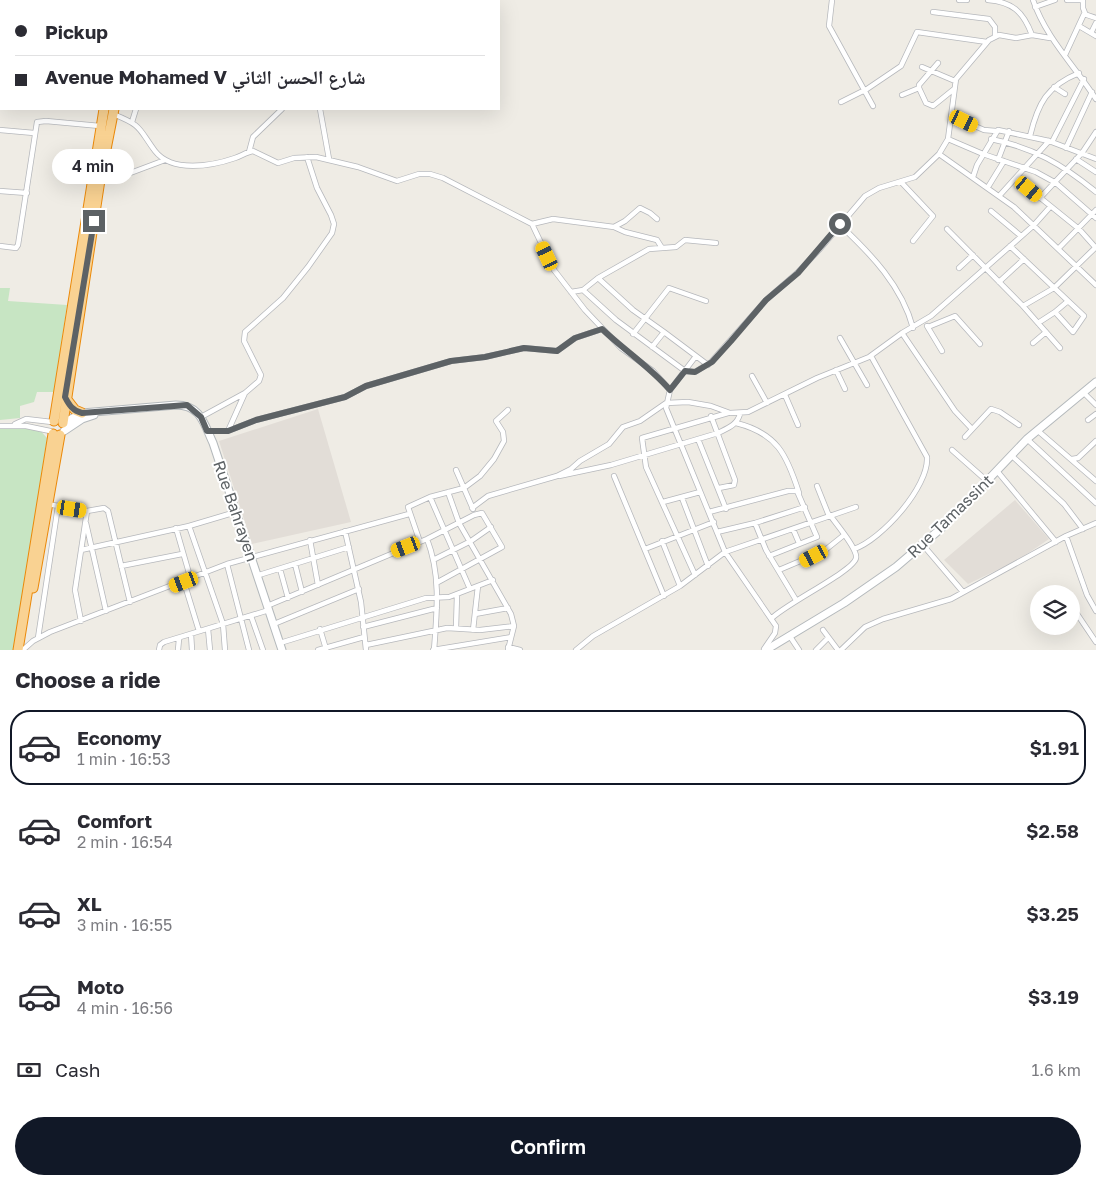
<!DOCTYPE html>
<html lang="en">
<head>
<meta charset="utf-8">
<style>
	body { margin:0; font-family:"Golos Text","Noto Naskh Arabic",sans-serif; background:#f7f7f7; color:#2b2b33; height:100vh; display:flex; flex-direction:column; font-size:19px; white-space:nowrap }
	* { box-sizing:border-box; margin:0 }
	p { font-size:16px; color:#7c7c81 }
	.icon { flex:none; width:28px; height:28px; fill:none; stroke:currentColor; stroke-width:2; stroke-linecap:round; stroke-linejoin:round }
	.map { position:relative; height:650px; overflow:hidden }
	.details { display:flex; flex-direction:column; background:#fff; flex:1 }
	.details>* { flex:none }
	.guide { position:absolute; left:0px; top:0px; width:500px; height:110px; box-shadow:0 5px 20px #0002; display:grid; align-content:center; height:110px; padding:0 15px; background:#fff }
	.controls { position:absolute; left:1030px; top:585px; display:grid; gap:10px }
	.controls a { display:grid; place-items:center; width:50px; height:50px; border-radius:50%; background:#fff; box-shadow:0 5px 20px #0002; font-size:25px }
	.end { position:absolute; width:22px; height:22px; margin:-11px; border:6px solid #5d6265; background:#fff; box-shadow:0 0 0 2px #fff }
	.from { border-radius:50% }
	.bubble { position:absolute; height:35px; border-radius:18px; background:#fff; box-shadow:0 5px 20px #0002; font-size:16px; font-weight:600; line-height:35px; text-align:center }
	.car { position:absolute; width:15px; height:30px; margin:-15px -8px; border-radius:6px; box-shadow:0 0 4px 1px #0007; background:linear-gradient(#f5c518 24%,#345 0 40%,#f5c518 0 76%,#345 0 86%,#f5c518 0) }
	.guide b { display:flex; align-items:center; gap:18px; height:48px; font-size:19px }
	.guide b+b { border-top:1px solid #e1e1e2 }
	.guide i { width:12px; height:12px; background:#2b2b33 }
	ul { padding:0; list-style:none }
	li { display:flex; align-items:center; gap:15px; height:75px; margin:0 10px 8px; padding:0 5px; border:2px solid transparent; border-radius:20px }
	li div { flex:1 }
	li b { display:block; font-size:19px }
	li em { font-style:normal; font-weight:600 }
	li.current { border-color:#111827 }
	li>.icon { width:45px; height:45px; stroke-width:1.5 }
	h2 { padding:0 15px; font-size:22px; line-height:60px }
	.pay { display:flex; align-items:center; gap:12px; height:55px; padding:0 15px; font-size:19px }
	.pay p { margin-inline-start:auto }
	.button { display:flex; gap:10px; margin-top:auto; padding:10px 15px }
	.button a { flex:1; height:58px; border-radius:30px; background:#111827; color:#fff; font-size:20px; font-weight:600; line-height:58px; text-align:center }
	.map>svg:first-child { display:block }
	.education { fill:#e2ddd7 }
	.green { fill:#c7e5c3 }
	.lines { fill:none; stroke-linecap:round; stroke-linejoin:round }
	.street-casing { stroke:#b6b8bc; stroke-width:6 }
	.secondary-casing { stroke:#b4b9bc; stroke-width:9 }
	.highway-casing { stroke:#eb8909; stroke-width:11 }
	.street { stroke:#fff; stroke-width:4.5 }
	.secondary { stroke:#fff; stroke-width:7 }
	.highway { stroke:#f9d292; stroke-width:9 }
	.route { stroke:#5d6265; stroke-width:6 }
	.labels { text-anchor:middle; stroke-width:4; stroke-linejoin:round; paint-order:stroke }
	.street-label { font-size:16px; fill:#5d6265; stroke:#fff }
</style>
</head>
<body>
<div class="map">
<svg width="1096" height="650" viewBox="0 0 1096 650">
	<rect width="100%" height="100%" fill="#efece5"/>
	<path class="education" d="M318,409L351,522L252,544L219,441Z
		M1015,500L1049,539L1018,560L968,584L944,560Z"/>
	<path class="green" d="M0,288H10L8,301L67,305L54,392H37L34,402L20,406V418L0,420Z
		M37,427L47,438L18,627L14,650H0V429Z"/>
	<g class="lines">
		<defs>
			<path id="street" d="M353,0V1
				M371,0L372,1
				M393,0L394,1
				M832,0L829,26L873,106
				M959,0H967
				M988,0C1012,2 1023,11 1032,35L1050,38
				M1033,0C1046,38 1074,65 1096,99
				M1067,0H1081
				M1083,0V8L1085,13
				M343,1L345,0
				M1035,7L1055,0
				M933,12L989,19L995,27V36
				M1079,26L1096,36
				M1091,33L1096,23
				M1065,55L1084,14L1096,18
				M938,63L919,85V88L926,103L933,106L954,89
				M922,67L955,81
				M1054,87L1065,94
				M902,95L919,88
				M841,102L867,89L901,66L917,32L987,42
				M320,109L329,159
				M113,114C143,126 138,128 155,151C172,173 212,166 235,158C241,156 247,152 253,151L278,163L294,158L316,157L358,167L397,181L419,174H430L443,178L532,224L554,270L585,310L621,348L653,371L670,390
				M952,116L984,130L996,131
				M132,122L136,109
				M0,130L34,133
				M1030,136C1038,103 1047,86 1079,73
				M948,139L983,154L1036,172L1056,183L1096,218
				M991,139C1034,148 1062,164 1096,192
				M1052,142L1084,79
				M1066,148L1092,92
				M249,152L253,137L282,109
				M939,154L1014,207L1096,285
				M1076,159L1096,172
				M998,160L1009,131
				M973,177L977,165L998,130L1049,141L1096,159
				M1017,179L1079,229L1096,248
				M100,180L125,175L165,160
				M901,182L933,216L913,241
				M988,187L1004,161
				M0,191L27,193
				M1000,195L1049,141
				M1040,198L1082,153L1096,132
				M991,211L1021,236
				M532,224L553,219L614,227L625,221L640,208L650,213L657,219
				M840,225C871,254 902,286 913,328
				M614,227L625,232L657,240L662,248
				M947,229L1023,306L1060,348
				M0,246L16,248L18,245L37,122L46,121L100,126
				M1010,246L1084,316L1073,332L1055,312L1038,323
				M1059,248L1096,210
				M959,268L973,255
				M598,278L649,249L676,247L685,240L716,243
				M999,282L1024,259
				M583,290L598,278L633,310L664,332
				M571,292L583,290L616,320L685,371L695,372L711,362L766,300L797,273L819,250L865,196L879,188L915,177L939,154L948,139L956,79L989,40L999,35L1016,38L1032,35
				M1023,306L1054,288L1096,247
				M1055,312L1068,301
				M927,326L942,351
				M928,327L955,316L980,344
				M902,333L955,411L972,429
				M633,334L669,288L706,301
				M840,338L867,385
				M1033,343L1046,332
				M652,347L664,332L696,356L670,390L666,408L725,552L776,626L775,633L764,649
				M696,356L708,365
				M836,370L845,389
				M752,376L767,403
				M1084,393L1096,405
				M785,395L798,425
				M711,416L735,480L734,485L719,488
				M201,417L245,393
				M1088,420L1096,414
				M736,423C777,433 787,455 799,493
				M15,424L26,419L52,422
				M0,426H26L50,431
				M1037,430L1096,481
				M207,431H228L256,420L345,397L366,386L451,361L485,357L524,348L557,351L575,338L602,329
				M228,431L245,393L259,381L261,375L244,341L245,332L283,298L308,267L332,233L334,224L331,215L317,188L307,157
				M965,437L991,409L1000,412L1019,425
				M698,439L726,509
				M1027,439L1096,503
				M952,450L987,481
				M1011,455L1064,504L1083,529
				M1072,459L1078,458L1096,441
				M456,470L473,509
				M997,471L1056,542
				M559,476L611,465L718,433C728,428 737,425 740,414
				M614,476L664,596
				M817,486L829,516
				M448,492L459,523L511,614L514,626L508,650
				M430,497L470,589
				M682,498L708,566
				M663,502L700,492
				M47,504L87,511L104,508L108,511L130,602
				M472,508L488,496L557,476L571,469L580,461L609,444L623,427L640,421L666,403L688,402L711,406L730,413L748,412L817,378L869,357L902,333L931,316L1034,225L1050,207
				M709,512L788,491H797L817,537L769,556
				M86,523L106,611
				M755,523L766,550L796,600
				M189,526L223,624L225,650
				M176,528L191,580
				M793,529L799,543
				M345,531L361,602L366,650
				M717,532L755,523L805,507
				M1066,536L1087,595L1096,611
				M427,539C441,575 437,612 434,650
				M310,540L318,585
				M662,541L680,586
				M420,542L408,507L430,497L464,488L480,476L494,459L504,441L503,432L496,421L508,410
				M923,545L963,592
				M645,549L714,522
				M854,549C881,540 929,487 927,457L871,356
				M81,550L189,526L236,512
				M435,559L471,541L491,527
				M227,564L249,650
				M295,564L302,592
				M121,566L182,554
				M280,569L288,598
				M779,570L824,551L844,535
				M259,575L349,547
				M695,575L646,467L642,438L728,413
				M184,582L199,631
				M1071,605L1096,642
				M267,606L427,539L474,515L482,513L502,547L438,582
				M475,614L508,608
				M251,616L263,650
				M771,619C785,604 854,571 856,558C858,549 836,524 830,515
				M81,621L75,590L87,511
				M274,624L359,589
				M363,627L437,608
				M456,628L457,595
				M208,629L210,650
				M320,629L326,649
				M473,630L478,586
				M823,630L838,650
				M191,634L192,650
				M789,635L799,650
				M38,638L58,506
				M280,643L426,598L449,597L493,580
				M366,645L447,628L480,630L514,626
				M508,647L520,650
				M24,649L33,641L50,632L227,564L409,514
				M159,650L160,645L164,642L269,610
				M178,650L179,639
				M318,650L364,637
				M433,650L511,637
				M576,650L593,636L680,586L725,552L856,507
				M816,650L828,638
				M841,650L865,627L883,619L951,599L1066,536L1096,523"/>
			<path id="secondary" d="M63,423L82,413L176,405C201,405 204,424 213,443L282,650
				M64,431L82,419L94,415
				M766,650L844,603L896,567L945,525L1027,439L1096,382"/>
			<path id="highway" d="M133,1V0
				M140,1L141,0
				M65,397L75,410L82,413
				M54,421L104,109
				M63,423L100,180L114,109
				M33,588L60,435
				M18,650L53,434"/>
		</defs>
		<use href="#street" class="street-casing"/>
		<use href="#secondary" class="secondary-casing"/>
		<use href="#highway" class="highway-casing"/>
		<use href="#street" class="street"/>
		<use href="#secondary" class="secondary"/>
		<use href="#highway" class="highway"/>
	</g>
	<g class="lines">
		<path class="route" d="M94,221L65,397C69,405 73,411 82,413L187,405L201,417L207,431H228L256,420L345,397L366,386L451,361L485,357L524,348L557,351L575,338L602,329C624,350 650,367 670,390L685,371L695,372L712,362L731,341L766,300L798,273L840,224"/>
	</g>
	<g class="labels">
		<g class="street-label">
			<text transform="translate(236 511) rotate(71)" y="6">Rue Bahrayen</text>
			<text transform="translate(950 516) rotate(-44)" y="6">Rue Tamassint</text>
		</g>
	</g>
</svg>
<div class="controls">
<a><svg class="icon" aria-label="layers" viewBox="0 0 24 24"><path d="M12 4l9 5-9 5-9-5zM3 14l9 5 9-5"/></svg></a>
</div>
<i class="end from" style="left:840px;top:224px"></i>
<i class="end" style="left:94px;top:221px"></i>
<div class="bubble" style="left:52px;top:149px;width:82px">4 min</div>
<i class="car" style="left:964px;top:121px;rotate:116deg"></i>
<i class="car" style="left:1029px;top:189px;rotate:130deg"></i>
<i class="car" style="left:547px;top:256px;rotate:335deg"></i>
<i class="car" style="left:72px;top:509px;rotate:99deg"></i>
<i class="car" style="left:406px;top:547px;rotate:249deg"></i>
<i class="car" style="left:814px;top:556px;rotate:243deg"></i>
<i class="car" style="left:184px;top:582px;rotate:249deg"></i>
<div class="guide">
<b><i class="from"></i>Pickup</b>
<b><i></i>Avenue Mohamed V شارع الحسن الثاني</b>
</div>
</div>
<section class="details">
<h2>Choose a ride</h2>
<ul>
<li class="current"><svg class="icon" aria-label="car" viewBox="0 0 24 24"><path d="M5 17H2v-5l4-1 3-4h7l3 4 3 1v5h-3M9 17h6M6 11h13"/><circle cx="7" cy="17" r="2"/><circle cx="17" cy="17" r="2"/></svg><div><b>Economy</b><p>1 min · 16:53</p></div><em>$1.91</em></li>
<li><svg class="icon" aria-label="car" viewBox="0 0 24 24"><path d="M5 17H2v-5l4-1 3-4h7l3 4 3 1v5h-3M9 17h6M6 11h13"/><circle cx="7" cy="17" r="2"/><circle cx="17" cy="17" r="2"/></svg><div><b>Comfort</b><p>2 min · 16:54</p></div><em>$2.58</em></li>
<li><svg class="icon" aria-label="car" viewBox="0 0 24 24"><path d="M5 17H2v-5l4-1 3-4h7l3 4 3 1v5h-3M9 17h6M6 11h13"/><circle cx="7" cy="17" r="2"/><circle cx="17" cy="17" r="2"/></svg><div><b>XL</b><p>3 min · 16:55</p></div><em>$3.25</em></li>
<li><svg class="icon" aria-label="car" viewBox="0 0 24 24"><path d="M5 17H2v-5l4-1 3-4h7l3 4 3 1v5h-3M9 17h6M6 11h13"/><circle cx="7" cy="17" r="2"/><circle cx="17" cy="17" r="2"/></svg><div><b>Moto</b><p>4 min · 16:56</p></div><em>$3.19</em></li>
</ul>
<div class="pay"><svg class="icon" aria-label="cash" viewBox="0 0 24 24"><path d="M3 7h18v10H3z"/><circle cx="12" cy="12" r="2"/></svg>Cash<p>1.6 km</p></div>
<div class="button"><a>Confirm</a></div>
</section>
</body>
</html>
